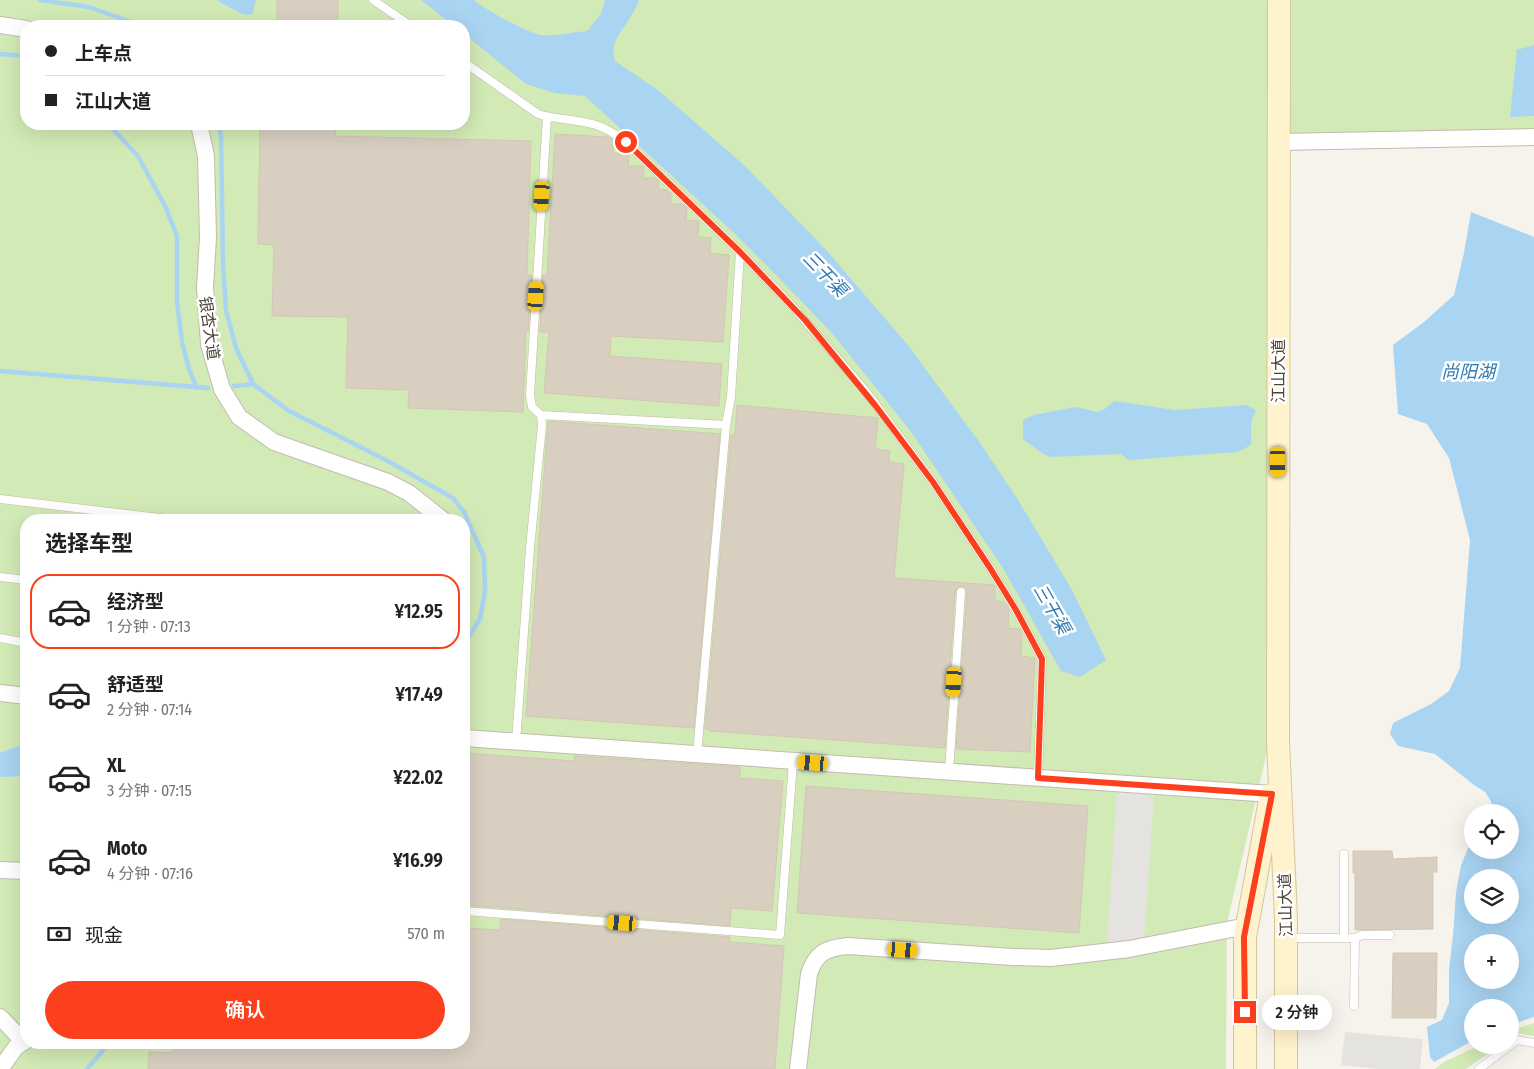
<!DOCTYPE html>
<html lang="zh">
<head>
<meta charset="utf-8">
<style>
	body { margin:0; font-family:"Fira Sans Condensed","Noto Sans SC",sans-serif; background:#f6f6f6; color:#222; height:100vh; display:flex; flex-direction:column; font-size:19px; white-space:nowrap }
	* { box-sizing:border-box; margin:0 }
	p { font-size:16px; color:#767676 }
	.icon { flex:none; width:28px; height:28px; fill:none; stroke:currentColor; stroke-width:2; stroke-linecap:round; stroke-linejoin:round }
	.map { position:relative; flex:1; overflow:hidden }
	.panel { position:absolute; left:20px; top:514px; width:450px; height:535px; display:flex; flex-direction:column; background:#fff; border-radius:20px; box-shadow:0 5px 20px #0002 }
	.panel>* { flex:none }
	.hud { position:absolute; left:20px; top:20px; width:450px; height:110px; border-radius:20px; box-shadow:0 5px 20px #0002; display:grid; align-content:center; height:110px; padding:0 25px; background:#fff }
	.tools { position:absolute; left:1464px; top:804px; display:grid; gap:10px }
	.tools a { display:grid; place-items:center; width:55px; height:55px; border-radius:50%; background:#fff; box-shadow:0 5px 20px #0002; font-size:25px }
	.end { position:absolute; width:22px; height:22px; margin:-11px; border:6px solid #fc3f1d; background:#fff; box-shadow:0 0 0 2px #fff }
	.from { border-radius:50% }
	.bubble { position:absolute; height:35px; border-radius:18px; background:#fff; box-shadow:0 5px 20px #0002; font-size:16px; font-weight:600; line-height:35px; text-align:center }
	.car { position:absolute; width:15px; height:30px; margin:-15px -8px; border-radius:6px; box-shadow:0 0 4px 1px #0007; background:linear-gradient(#f5c518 24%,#345 0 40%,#f5c518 0 76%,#345 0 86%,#f5c518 0) }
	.hud b { display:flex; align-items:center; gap:18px; height:48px; font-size:19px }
	.hud b+b { border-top:1px solid #e0e0e0 }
	.hud i { width:12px; height:12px; background:#222 }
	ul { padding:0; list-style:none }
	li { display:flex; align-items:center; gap:15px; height:75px; margin:0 10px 8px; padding:0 15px; border:2px solid transparent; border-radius:20px }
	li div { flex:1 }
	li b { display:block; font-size:19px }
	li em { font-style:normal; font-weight:600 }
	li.current { border-color:#fc3f1d }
	li>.icon { width:45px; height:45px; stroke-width:1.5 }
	h2 { padding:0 25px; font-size:22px; line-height:60px }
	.pay { display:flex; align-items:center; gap:12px; height:55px; padding:0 25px; font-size:19px }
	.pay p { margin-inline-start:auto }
	.cta { display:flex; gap:10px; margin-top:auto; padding:10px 25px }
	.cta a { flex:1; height:58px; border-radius:30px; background:#fc3f1d; color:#fff; font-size:20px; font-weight:600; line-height:58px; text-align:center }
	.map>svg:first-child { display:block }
	.green { fill:#d2eab5; fill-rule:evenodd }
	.parking { fill:#e5e3e0 }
	.water { fill:#a9d4f2; fill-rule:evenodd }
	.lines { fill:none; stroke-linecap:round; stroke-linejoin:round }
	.stream { stroke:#a9d4f2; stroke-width:4.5 }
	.building { fill:#d8cfc1; stroke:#d3c7b4 }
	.lane-casing { stroke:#c2bbae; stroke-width:9 }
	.street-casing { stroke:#c2bbae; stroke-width:18 }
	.secondary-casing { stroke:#d6c79b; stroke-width:24 }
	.lane { stroke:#fff; stroke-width:8 }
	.street { stroke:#fff; stroke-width:16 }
	.secondary { stroke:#fff3cd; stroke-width:22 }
	.route { stroke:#fc3f1d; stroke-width:6 }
	.labels { text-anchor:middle; stroke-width:5; stroke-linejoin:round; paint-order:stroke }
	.street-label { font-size:16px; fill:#4b4439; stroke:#fff }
	.water-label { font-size:18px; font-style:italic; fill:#2e7ab2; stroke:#fff }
</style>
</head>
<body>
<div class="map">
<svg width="1534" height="1069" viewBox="0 0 1534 1069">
	<rect width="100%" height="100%" fill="#f6f3ec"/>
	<path class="green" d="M0,0H1534V142L1270,144L1269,743L1227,923L1226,1069H0ZM26,26H464V124H26ZM26,520H464V1042H26Z
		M1534,1023V1036L1517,1033L1510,1038V1031Z
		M1480,1045H1500L1466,1069H1435L1444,1062Z"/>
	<path class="parking" d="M1117,790L1154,792L1144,944L1107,942Z
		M1345,1032L1423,1039L1420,1069H1379L1341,1065Z"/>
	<path class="water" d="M216,0H256L253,13L249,15L242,14Z
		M421,0H474C485,10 525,31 540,35C552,37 574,32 587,31L601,14L605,0H639C633,18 619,30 614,45C612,51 614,56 615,61L658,90L745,166L827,251L907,344L980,443L1018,500L1072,590L1106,660L1080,677L1061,671L1003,568L909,429L831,332L780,279L733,232L585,96L555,93L526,84L464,34V26H454Z
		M1534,45V116L1510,117L1517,50Z
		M1471,212L1534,237V1017L1510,1025V1008H1472V1041L1434,1062L1430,1057L1427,1027L1442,1020L1449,1003V970L1453,935L1456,893L1461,865L1472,839V850H1510V812H1492L1491,801L1485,792L1474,785L1435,754L1398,746L1390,734L1393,723L1431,704L1449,691L1460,668L1470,540L1449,458L1427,424L1398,414L1393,345L1424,322L1454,295L1464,253ZM1472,878H1510V915H1472ZM1510,942V980H1472V942Z
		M1114,401L1175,410L1246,405L1256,410L1251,423V444L1246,448L1237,452L1129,460L1121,454L1051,457L1043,454L1023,439V420L1034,415L1076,407L1097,412L1105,409Z
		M26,743V776L0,777V753Z"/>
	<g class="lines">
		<path class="stream" d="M40,0L89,7L142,26
			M0,54L26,56
			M108,124L138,156L165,206L177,236V302L182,342L189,369L197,388
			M218,124L221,135L223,263L226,310L236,348L253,384L289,411L384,459L453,498L464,512L484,557L485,591L480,619L464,645
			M0,371L208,388
			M234,386L253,384
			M87,1069L110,1042"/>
	</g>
	<path class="building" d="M277,0H338V26H277Z
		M260,124H336L335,136L531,141L527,275H532L528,331H526L523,412L408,408L409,390L346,388L348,317L272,316L274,245L258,244Z
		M555,134L608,137L614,140L613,153H629L628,166H643L644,178H655L659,181L658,189L667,190L671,194V204H682L687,208L686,220L699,221L698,237L711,238L710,253L729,255L723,342L611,336L610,356L722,364L719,406L544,393L549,332H540L543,275H547Z
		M737,405L878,418L875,449L890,451L889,462L904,464L894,578L994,585L995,587V601L1004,602L1009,609L1008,628L1020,629L1022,633L1021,656L1035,658L1030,752L956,749L967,592L966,589L962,586L958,587L955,592L945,748L710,731L711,730L705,729L731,435H735Z
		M548,421L720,434L694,728L526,716Z
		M464,753L574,761L575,756L740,767V778L783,781L772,911L731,908L730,926L464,905Z
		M806,786L1088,806L1079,933L797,913Z
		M1353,851H1392L1393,859L1437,857V872H1433V929L1355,930V873H1353Z
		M501,919L730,937L729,942L784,946L775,1069H148L149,1052L172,1053L173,1047L192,1048V1042H464V928L500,930Z
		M1393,953H1437L1436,1018H1392Z"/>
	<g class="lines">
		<defs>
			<path id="lane" d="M373,0L411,26
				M464,62L538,114C557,120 577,119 596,125C608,129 617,135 626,142L740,252L793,307L864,389L933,482L990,568L1016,610L1042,659L1038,778
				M541,415L726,425
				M0,499L177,520
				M0,577L26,580
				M0,638L26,643
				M516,742L530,548L542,425L541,415L532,407L530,395L547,117
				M697,754L726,425L731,397L740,252
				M949,772L961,592
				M464,911L780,935L793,762
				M1288,938H1355L1354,1006
				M1344,938V854
				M1355,938L1362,935H1390
				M155,1043L157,1042
				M1479,1069L1517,1040L1534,1043"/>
			<path id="street" d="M0,25L26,29
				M199,124L206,156L208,237L205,288L209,344L222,389L239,417L274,442L388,482L409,493L443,520
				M1278,142L1534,137
				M0,693L26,696
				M464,738L1272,794
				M0,870L26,871
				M0,1017L24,1042
				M0,1069L16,1047L26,1040
				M798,1069L809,974C816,952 827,948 848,946L1013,957L1051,958L1129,949L1247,926"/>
			<path id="secondary" d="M1279,0L1278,742L1286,918V1069
				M1245,1069V937L1271,795"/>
		</defs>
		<use href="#lane" class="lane-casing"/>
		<use href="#street" class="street-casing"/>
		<use href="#secondary" class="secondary-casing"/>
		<use href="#lane" class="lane"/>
		<use href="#street" class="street"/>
		<use href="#secondary" class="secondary"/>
	</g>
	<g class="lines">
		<path class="route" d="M626,142L740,252L805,320L875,405L933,482L990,568L1016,610L1042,659L1038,778L1272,794L1244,937L1245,1012"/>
	</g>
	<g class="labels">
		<g class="street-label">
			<text transform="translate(210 328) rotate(82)" y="6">银杏大道</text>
			<text transform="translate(1278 371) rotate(-90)" y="6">江山大道</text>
			<text transform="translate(1285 905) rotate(-92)" y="6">江山大道</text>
		</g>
		<g class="water-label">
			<text transform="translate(825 274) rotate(46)" y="6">三干渠</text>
			<text x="1468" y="378">尚阳湖</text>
			<text transform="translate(1052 609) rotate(60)" y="6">三干渠</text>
		</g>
	</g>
</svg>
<div class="tools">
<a><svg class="icon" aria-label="locate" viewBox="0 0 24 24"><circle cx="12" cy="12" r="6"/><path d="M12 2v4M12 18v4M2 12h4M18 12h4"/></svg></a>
<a><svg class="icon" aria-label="layers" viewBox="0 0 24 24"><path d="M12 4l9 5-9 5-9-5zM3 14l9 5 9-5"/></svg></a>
<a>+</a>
<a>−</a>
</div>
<i class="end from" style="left:626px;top:142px"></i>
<i class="end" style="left:1245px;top:1012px"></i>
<div class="bubble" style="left:1262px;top:995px;width:70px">2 分钟</div>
<i class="car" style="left:542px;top:196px;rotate:184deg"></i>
<i class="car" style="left:536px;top:296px;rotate:4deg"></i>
<i class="car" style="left:1278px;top:462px;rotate:180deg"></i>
<i class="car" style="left:954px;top:682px;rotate:184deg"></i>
<i class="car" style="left:813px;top:763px;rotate:274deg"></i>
<i class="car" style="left:622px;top:923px;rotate:274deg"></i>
<i class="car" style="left:903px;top:950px;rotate:94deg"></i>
<div class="hud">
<b><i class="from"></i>上车点</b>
<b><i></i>江山大道</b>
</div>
<section class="panel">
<h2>选择车型</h2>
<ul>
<li class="current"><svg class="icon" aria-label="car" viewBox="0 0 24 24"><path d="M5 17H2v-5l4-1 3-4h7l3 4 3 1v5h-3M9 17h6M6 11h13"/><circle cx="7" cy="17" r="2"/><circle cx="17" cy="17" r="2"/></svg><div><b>经济型</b><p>1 分钟 · 07:13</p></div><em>¥12.95</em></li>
<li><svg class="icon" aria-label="car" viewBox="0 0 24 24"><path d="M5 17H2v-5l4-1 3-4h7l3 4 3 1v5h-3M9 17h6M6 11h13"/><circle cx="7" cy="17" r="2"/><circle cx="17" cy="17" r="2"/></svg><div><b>舒适型</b><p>2 分钟 · 07:14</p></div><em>¥17.49</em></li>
<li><svg class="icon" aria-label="car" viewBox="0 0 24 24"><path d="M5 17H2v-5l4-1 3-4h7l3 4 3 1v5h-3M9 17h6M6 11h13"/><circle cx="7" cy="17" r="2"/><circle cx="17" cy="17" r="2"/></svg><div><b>XL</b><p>3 分钟 · 07:15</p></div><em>¥22.02</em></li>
<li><svg class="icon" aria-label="car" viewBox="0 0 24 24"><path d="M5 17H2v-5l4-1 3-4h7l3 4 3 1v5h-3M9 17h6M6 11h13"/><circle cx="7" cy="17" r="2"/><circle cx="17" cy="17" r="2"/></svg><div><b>Moto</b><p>4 分钟 · 07:16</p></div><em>¥16.99</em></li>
</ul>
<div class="pay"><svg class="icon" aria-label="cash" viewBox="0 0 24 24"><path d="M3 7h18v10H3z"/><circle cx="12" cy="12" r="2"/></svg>现金<p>570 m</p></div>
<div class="cta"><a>确认</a></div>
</section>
</div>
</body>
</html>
